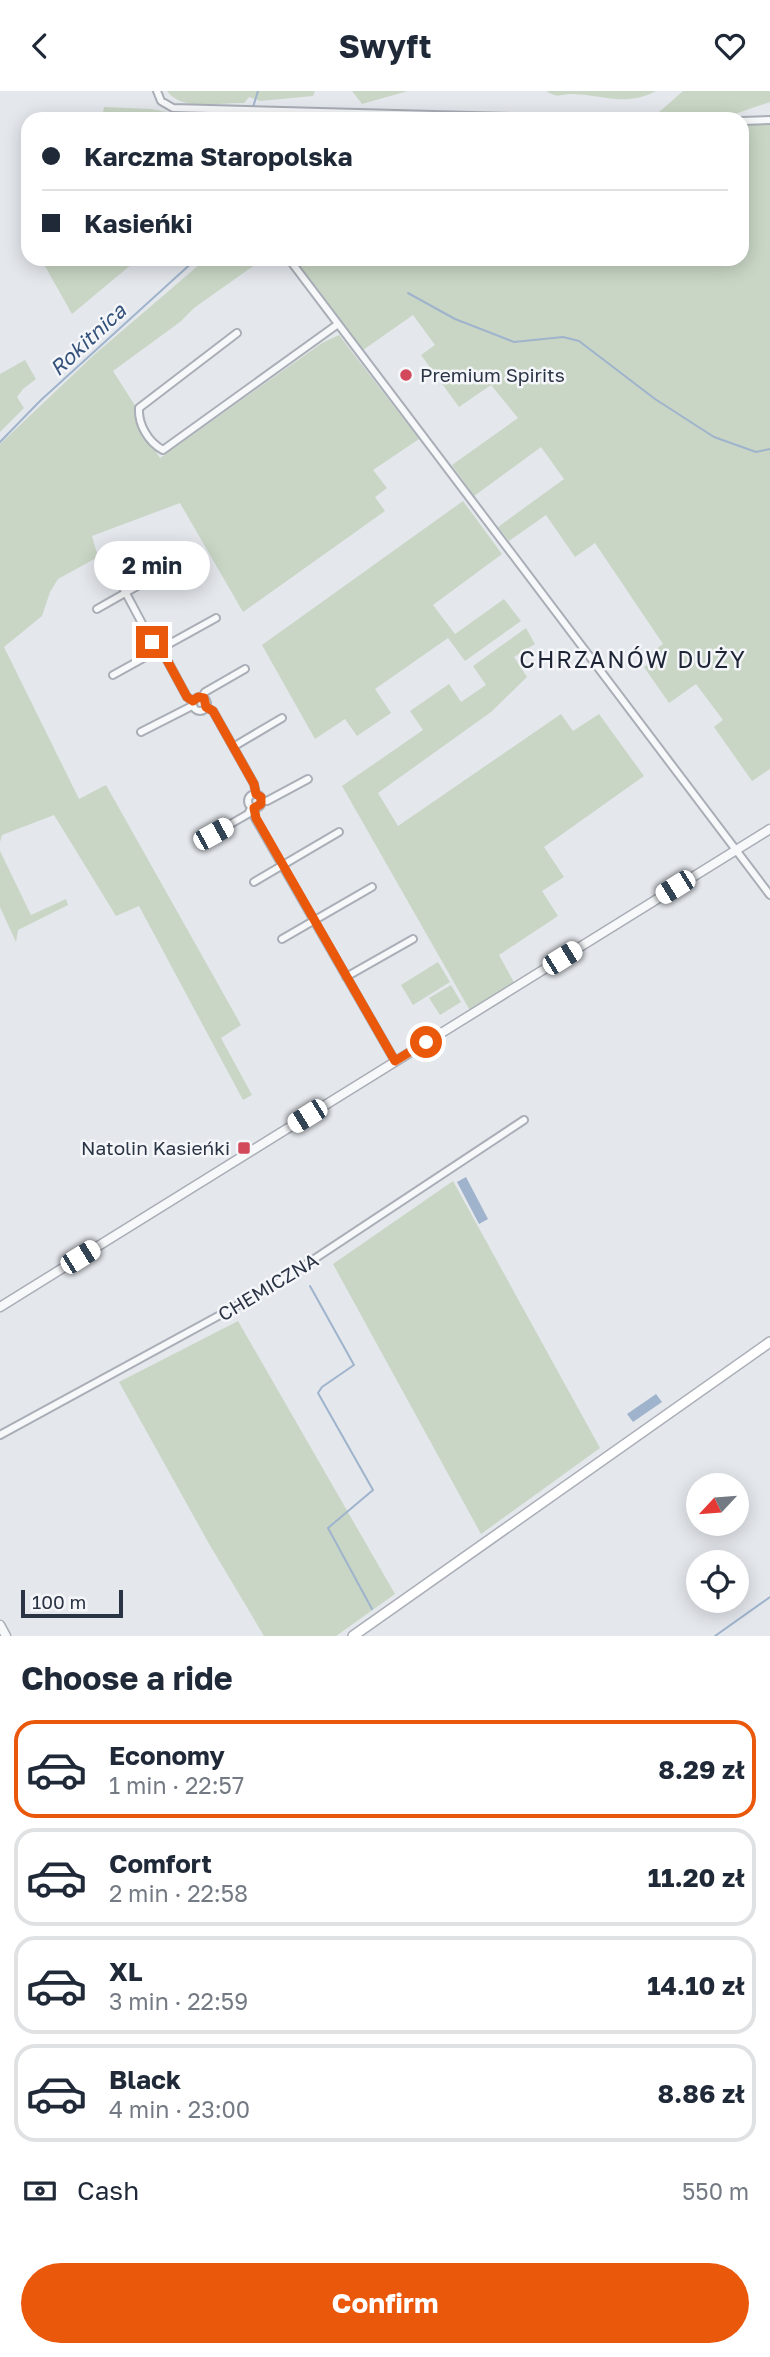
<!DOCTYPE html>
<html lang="en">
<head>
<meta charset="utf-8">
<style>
	body { margin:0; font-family:"Golos Text",sans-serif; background:#f2f2f3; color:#1f2937; height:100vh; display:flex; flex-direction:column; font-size:26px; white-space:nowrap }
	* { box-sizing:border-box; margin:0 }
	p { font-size:23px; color:#747a83 }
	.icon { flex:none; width:38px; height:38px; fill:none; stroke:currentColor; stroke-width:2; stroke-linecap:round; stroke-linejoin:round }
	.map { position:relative; height:1545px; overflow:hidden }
	.drawer { display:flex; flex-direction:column; background:#fff; flex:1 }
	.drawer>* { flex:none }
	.top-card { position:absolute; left:21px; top:21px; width:728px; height:154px; border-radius:21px; box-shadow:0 4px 18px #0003; display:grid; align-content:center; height:154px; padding:0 21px; background:#fff }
	.needle { width:46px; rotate:244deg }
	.fabs { position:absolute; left:686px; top:1382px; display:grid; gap:14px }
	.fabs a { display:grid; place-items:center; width:63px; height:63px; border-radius:50%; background:#fff; box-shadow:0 4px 18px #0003; font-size:35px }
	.scale { position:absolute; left:21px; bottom:18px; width:102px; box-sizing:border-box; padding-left:7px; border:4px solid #2b3445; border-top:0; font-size:19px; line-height:24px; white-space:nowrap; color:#2b3445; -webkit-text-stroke:5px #f4f6f9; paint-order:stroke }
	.end { position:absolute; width:32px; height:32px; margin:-16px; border:9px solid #ea580c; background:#fff; box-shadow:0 0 0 4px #fff }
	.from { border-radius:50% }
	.bubble { position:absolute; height:49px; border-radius:24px; background:#fff; box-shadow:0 4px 18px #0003; font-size:23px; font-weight:700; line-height:49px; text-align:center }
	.car { position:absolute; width:21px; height:42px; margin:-21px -10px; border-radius:9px; box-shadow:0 0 5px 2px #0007; background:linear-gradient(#fff 24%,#345 0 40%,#fff 0 76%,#345 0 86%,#fff 0) }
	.top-card b { display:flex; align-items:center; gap:24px; height:66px; font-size:26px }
	.top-card b+b { border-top:2px solid #e0e1e3 }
	.top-card i { width:18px; height:18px; background:#1f2937 }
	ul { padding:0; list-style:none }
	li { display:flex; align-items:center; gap:21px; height:98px; margin:0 14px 10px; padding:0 7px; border:4px solid #e0e1e3; border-radius:21px }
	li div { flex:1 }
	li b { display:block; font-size:26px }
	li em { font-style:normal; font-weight:700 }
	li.current { border-color:#ea580c }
	li>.icon { width:63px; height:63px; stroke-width:1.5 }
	h2 { padding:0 21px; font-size:32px; line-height:84px }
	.pay { display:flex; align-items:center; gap:18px; height:77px; padding:0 21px; font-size:26px }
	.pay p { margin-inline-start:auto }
	.action { display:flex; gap:14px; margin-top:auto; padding:14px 21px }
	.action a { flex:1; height:80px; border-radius:42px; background:#ea580c; color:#fff; font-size:28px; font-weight:700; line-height:80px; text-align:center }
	header { display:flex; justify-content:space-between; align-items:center; height:91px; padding:0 21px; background:#fff; font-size:32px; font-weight:700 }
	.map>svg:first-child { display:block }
	.green { fill:#c9d6c5 }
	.water { fill:#9fb4cc }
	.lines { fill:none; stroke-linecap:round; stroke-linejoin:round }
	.stream { stroke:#9fb4cc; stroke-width:2 }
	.minor-casing { stroke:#a9aeb7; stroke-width:10 }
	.tertiary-casing { stroke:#a9aeb7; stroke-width:11 }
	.secondary-casing { stroke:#a9aeb7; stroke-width:12 }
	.minor { stroke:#f7f8fa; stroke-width:6 }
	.tertiary { stroke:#f7f8fa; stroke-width:8 }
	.secondary { stroke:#fff; stroke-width:9 }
	.route { stroke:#ea580c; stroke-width:9 }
	.poi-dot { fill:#d1495b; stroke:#f4f6f9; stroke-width:2.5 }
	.labels { text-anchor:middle; stroke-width:5; stroke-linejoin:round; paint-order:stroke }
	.poi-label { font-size:19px; fill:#2b3445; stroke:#f4f6f9; text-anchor:start }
	.street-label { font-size:19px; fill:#2b3445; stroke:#f4f6f9 }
	.water-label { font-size:21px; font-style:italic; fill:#34527a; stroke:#f4f6f9 }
	.quarter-label { font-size:23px; letter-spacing:2px; fill:#1d2536; stroke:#f4f6f9 }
</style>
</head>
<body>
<header><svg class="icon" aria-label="back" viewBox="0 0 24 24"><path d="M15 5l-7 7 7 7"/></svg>Swyft<svg class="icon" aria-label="heart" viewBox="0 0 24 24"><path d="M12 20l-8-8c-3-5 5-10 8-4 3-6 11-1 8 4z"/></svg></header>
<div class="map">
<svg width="770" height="1545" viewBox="0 0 770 1545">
	<rect width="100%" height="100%" fill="#e4e7ec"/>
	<path class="green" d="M167,0H315L313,5L260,10L249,6L244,12C220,11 182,21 167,0Z
		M352,0H408L362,13Z
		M546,0H656C625,16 604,4 572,3C559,3 559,8 546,0Z
		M683,0H770V11L732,24H719L716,28H656L658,22Z
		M104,16L151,18L173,22L218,20L237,28H148C136,17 118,23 103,21Z
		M264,19L460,24L454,28H260Z
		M770,29V678L752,690L714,636L723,629L696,593L669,612L644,576L653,569L649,563L663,553L595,452L575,466L546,424L509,450L498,436L564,388L541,356L474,405L452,374L518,327L491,294L459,316L421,264L435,254L413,224L363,259L293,168H423L427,174L436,168H742V30Z
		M41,168H138L72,223Z
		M206,168H263L194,217L180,231L113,280L136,316L137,330L160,367L322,252L339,244L419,348L373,379L387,397L375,406L385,420L243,521L180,412L92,445L98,466L58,488L50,501L42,525L4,556L79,708L106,694L241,934L221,947L252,1004L243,1009L139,815L116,825L54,724L2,744L0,751V353L95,263Z
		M25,269L36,288L23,298L17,306L24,317L0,341V283Z
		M463,410L502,463L433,514L455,543L504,508L521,530L465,570L448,547L375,598L391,622L357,645L345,628L315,648L262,554Z
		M526,537L535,553L514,566L527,586L491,621L378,702L398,735L561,623L573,640L599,623L644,685L544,756L564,786L542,800L558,825L499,864L516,895L472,923L342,695L423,639L410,620L449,593L461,611L486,594L473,575Z
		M0,760L31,824L66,808L68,814L18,839L16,851L0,816Z
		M438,871L450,891L413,914L401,894Z
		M451,894L461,911L440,924L429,907Z
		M453,1090L600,1357L481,1443L333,1173Z
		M238,1230L395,1503L336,1545H264L208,1451L119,1291Z"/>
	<path class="water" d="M466,1086L488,1128L479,1133L457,1091Z
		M656,1303L662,1311L633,1331L627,1323Z"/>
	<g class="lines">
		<path class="stream" d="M253,16L258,0
			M249,28L251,21
			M408,202L455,228L514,251L563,246L579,250L655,308L714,346L756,361L770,358
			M0,351L41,309L196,168
			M310,1195L354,1274L322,1296L318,1302L373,1399L328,1437L372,1518
			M715,1545L770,1506"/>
		<defs>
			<path id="minor" d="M157,0L161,10L173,17L587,28
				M742,30L770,29
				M289,168L770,804
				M237,242L139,317C138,333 148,351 163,359L338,233
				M105,463L152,551L161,558L187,606L193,610
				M97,518L192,464
				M113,584L216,527
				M193 613a7 7 0 1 1 14 0a7 7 0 1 1-14 0Z
				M202,606L205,601L245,578
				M206,616L213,620L254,693L256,703
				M141,641L192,615
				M233,656L282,627
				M248 710a7 7 0 1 1 14 0a7 7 0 1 1-14 0Z
				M262,710H267L308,688
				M254,717L255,727L395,970
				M213,743L248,723L251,717
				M254,791L339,741
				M282,848L372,796
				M346,886L413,848
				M0,1344L275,1194L524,1029"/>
			<path id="tertiary" d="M0,1216L770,738
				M0,1534L6,1545"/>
			<path id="secondary" d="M353,1545L770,1251"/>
		</defs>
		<use href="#minor" class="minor-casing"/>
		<use href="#tertiary" class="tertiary-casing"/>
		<use href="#secondary" class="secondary-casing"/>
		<use href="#minor" class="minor"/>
		<use href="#tertiary" class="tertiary"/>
		<use href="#secondary" class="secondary"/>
	</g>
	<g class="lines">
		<path class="route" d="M152,551L161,558L187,606L193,610L198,606L204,607L206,616L213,620L254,693L256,703L261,706V713L254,717L256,727L395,970L426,951"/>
	</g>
	<g class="poi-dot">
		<circle cx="406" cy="284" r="7"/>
		<rect x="237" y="1050" width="14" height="14" rx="3.5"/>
	</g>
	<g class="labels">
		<g class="poi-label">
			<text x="420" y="291">Premium Spirits</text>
			<text x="230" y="1064" text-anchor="end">Natolin Kasieńki</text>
		</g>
		<g class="street-label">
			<text transform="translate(268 1196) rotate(-31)" y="7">CHEMICZNA</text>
		</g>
		<g class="water-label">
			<text transform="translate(88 249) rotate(-43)" y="7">Rokitnica</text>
		</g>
		<g class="quarter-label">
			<text x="633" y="577">CHRZANÓW DUŻY</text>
		</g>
	</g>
</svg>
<div class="fabs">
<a><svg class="needle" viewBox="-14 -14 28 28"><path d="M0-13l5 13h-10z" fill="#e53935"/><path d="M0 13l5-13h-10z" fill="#747a83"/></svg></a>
<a><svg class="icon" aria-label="locate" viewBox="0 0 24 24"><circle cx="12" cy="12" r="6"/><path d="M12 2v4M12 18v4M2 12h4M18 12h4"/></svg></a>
</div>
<div class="scale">100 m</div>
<i class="end from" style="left:426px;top:951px"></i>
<i class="end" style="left:152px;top:551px"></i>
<div class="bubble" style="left:94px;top:450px;width:116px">2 min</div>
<i class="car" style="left:213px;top:743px;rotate:61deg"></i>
<i class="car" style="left:675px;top:796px;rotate:238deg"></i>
<i class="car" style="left:562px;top:867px;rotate:58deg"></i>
<i class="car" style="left:307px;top:1025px;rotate:238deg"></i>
<i class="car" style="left:80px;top:1166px;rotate:58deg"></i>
<div class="top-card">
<b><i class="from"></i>Karczma Staropolska</b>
<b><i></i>Kasieńki</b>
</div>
</div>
<section class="drawer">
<h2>Choose a ride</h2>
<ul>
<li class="current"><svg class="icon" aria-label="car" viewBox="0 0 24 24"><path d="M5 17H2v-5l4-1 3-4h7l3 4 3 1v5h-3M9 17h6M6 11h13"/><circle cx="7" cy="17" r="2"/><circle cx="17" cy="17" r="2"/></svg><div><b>Economy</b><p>1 min · 22:57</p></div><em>8.29 zł</em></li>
<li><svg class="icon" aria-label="car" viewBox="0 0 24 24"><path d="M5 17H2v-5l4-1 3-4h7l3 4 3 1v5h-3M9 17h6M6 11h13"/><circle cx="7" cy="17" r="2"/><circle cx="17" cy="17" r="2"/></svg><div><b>Comfort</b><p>2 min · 22:58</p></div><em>11.20 zł</em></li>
<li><svg class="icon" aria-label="car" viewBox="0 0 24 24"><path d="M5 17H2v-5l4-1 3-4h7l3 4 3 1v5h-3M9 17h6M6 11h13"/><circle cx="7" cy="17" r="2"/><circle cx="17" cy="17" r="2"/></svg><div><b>XL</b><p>3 min · 22:59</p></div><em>14.10 zł</em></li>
<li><svg class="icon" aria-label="car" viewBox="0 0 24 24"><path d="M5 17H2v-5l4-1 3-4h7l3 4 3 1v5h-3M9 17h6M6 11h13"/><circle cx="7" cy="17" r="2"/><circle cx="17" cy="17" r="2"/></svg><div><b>Black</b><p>4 min · 23:00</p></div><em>8.86 zł</em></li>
</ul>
<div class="pay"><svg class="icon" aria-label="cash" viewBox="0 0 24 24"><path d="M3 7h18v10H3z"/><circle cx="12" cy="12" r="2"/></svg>Cash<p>550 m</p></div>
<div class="action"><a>Confirm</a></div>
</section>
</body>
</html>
